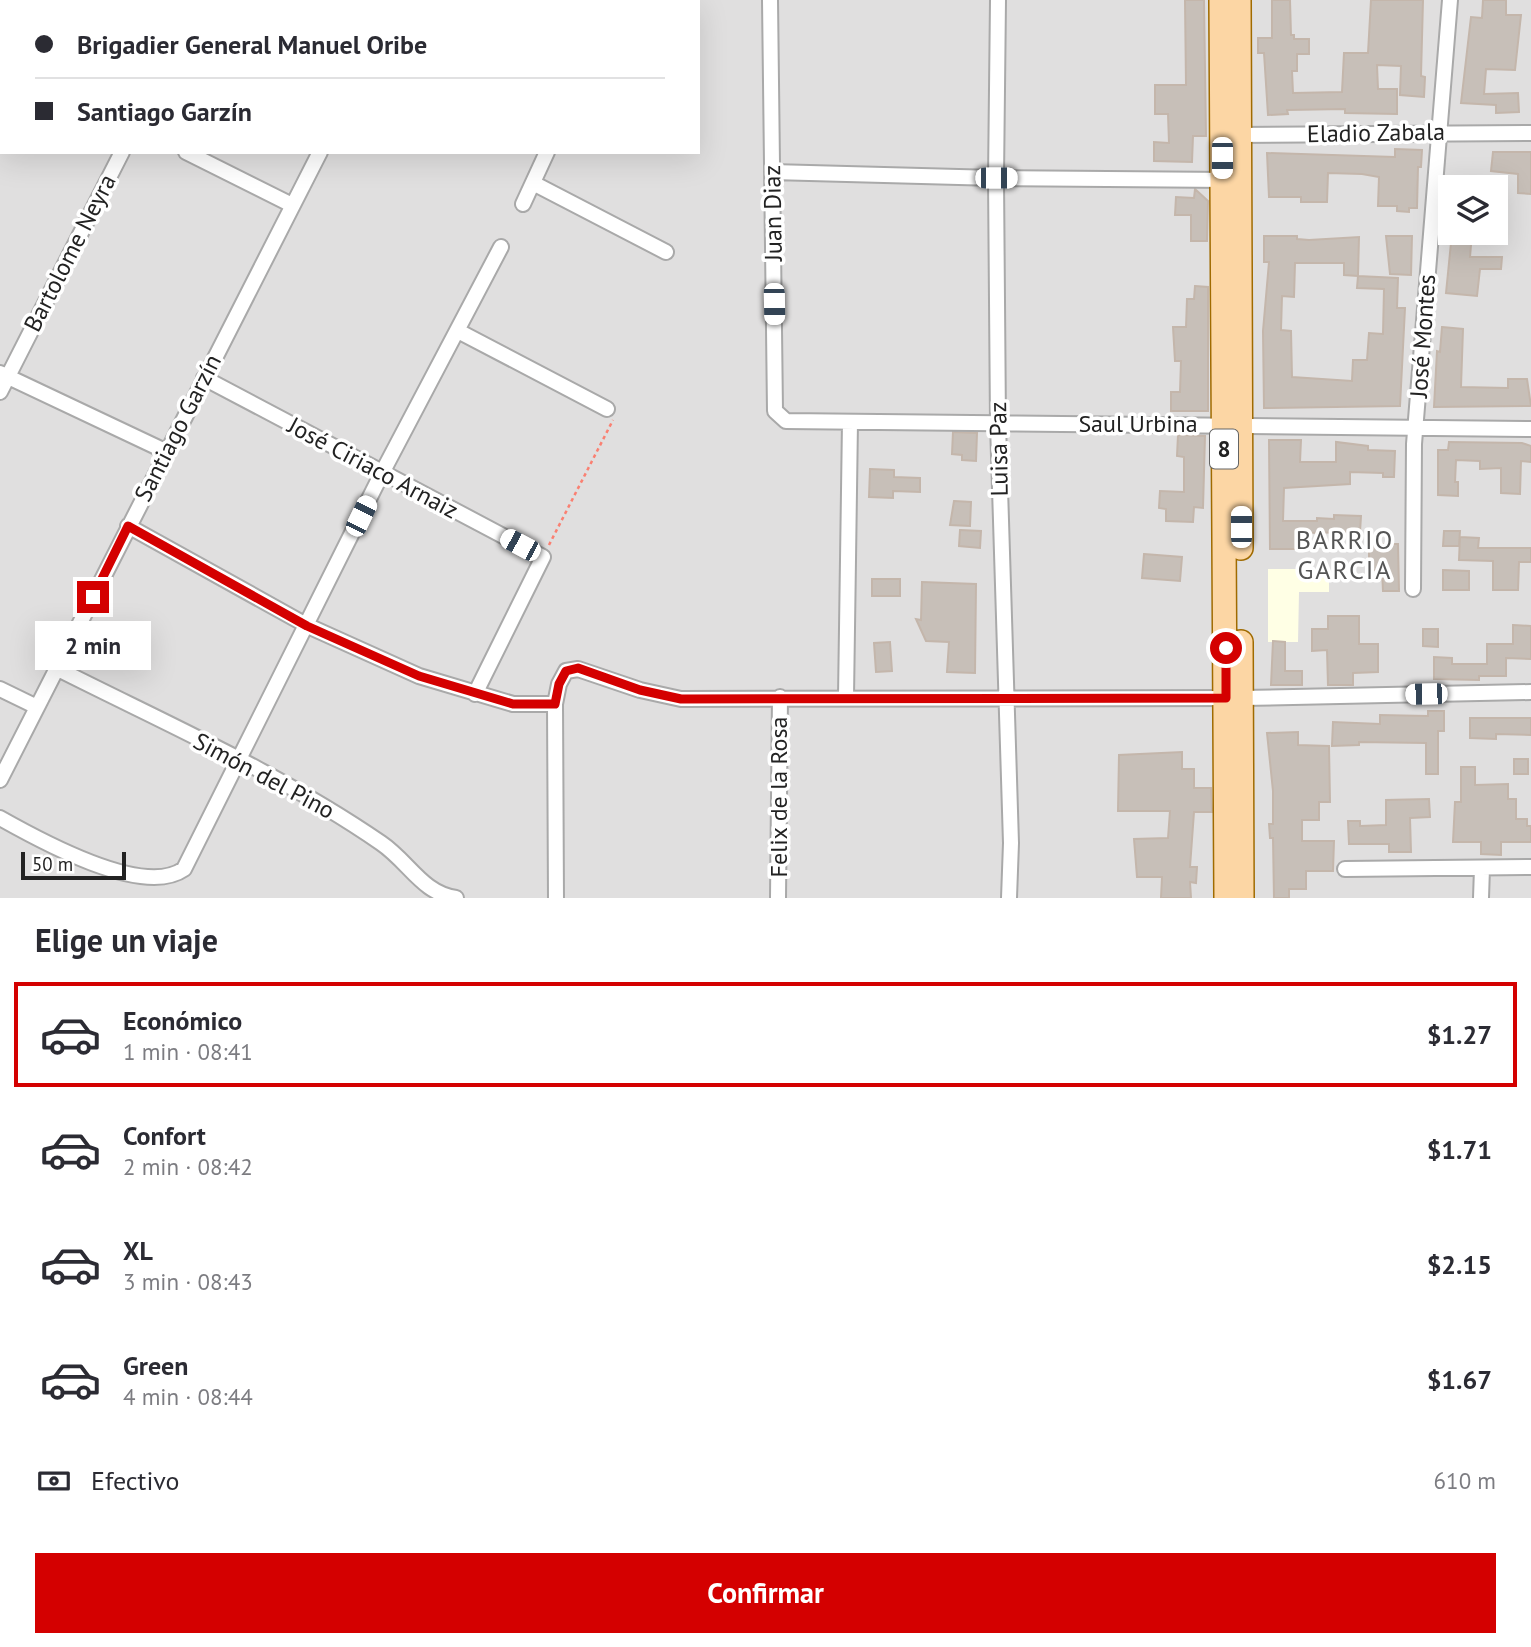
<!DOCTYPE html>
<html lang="es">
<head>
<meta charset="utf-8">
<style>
	body { margin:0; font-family:"PT Sans",sans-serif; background:#f7f7f7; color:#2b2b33; height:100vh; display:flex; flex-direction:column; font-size:26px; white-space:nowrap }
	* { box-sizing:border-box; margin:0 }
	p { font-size:23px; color:#7c7c81 }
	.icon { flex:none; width:38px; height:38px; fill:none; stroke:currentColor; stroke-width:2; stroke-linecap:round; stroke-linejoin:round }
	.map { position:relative; height:898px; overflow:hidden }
	.sheet { display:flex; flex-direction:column; background:#fff; flex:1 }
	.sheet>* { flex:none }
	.top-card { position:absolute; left:0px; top:0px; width:700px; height:154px; box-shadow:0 7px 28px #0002; display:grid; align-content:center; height:154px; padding:0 35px; background:#fff }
	.controls { position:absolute; left:1438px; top:175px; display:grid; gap:14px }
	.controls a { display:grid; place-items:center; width:70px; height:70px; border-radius:0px; background:#fff; box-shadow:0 7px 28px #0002; font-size:35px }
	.scale { position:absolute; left:21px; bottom:18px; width:105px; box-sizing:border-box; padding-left:7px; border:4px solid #222; border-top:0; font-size:19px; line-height:24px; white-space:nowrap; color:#222; -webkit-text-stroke:5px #fff; paint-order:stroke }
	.end { position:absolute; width:32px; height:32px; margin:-16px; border:9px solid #d40000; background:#fff; box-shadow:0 0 0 4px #fff }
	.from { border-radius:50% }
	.bubble { position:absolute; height:49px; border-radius:0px; background:#fff; box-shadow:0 7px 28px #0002; font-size:23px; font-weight:600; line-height:49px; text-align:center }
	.car { position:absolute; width:21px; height:42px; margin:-21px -10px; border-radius:9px; box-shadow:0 0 5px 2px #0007; background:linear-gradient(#fff 24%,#345 0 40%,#fff 0 76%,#345 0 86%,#fff 0) }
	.top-card b { display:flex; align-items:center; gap:24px; height:66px; font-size:26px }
	.top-card b+b { border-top:2px solid #e1e1e2 }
	.top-card i { width:18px; height:18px; background:#2b2b33 }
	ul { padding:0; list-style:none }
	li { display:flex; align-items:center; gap:21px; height:105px; margin:0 14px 10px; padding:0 21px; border:4px solid transparent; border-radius:0px }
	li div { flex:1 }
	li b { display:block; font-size:26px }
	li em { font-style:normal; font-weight:600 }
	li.on { border-color:#d40000 }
	li>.icon { width:63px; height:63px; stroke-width:1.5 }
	h2 { padding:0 35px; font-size:32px; line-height:84px }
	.pay { display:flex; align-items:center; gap:18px; height:77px; padding:0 35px; font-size:26px }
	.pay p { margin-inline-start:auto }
	.button { display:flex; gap:14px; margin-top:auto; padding:14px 35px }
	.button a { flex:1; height:80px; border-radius:0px; background:#d40000; color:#fff; font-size:28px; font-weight:600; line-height:80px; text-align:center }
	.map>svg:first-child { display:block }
	.residential { fill:#e0dfdf; fill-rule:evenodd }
	.education { fill:#ffffe5 }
	.building { fill:#c7bfb8; stroke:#c4b6ab; stroke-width:2; fill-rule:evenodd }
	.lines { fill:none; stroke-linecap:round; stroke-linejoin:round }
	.minor-casing { stroke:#a9a9a9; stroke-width:18 }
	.primary-casing { stroke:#a06b00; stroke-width:26 }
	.path { stroke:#fa8072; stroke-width:2.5; stroke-dasharray:3.5 3.5; stroke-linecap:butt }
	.minor { stroke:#fff; stroke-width:14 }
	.primary { stroke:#fcd6a4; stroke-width:23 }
	.route { stroke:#d40000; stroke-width:9 }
	.labels { text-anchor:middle; stroke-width:7; stroke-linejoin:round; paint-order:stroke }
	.shield { fill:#fff; stroke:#646464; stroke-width:2 }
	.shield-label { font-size:23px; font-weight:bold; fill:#222 }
	.street-label { font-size:24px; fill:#222; stroke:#fff }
	.neighbourhood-label { font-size:26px; letter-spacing:2px; fill:#555; stroke:#fff }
</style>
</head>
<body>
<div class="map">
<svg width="1531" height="898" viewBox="0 0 1531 898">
	<rect width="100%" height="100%" fill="#f2efe9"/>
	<path class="residential" d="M0,0H1531V898H0ZM2,2H698V152H2ZM1451,187H1496V233H1451Z"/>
	<path class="education" d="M1268,569H1329V592H1299L1298,642H1268Z"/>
	<path class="building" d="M1185,0H1204L1206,136H1193L1192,162L1154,161V142L1169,143L1168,114H1155V85H1186Z
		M1272,0H1290L1291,35H1294V39H1309V54H1297V71H1292L1293,93L1342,92L1344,53H1368L1371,0H1423L1421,76L1425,77L1424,97L1400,95L1401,66L1377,65L1378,89H1397V114L1345,113V109L1287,110L1288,114L1268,115L1264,53H1258V38H1272Z
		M1483,0H1506V15H1521L1515,70L1486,69L1484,94L1518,93L1519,112L1496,113V105L1461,103L1471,17L1482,18Z
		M1395,149L1422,150L1421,167H1418L1417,208H1409V212L1397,211V206H1378L1379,177L1362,174L1328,173L1327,202H1301V197H1269L1267,153L1395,157Z
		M1493,152H1531V194L1518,193V174L1491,171Z
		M1195,189L1208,201L1207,241H1191V215H1175L1176,197L1194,198Z
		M1452,233H1472L1470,257H1502L1501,269H1480L1477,296L1446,293Z
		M1264,236H1297V239L1309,240L1359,237L1358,276L1398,278L1397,308H1405L1400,406L1264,408L1263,331L1269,262H1264ZM1295,263H1344V275L1358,276L1357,288L1384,289L1383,334L1369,333L1367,360H1353L1352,381L1292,377L1291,331L1281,330L1282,296L1294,297Z
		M1386,236H1412L1411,275L1390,274Z
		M1195,286L1208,287V411H1171V392H1180L1181,361H1175L1173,327H1186L1187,299H1194Z
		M1442,327L1463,329L1461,387L1508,388V379H1527L1531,406L1434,407L1437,351L1440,352Z
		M953,432L977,433L976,461L962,460V455L952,454Z
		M1178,435L1205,436L1203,508L1194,507L1193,522L1166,521V509L1159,508L1160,491L1184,492V457L1177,456Z
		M1269,440H1301L1300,462H1336V442L1368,446V450L1395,451L1394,477H1383V473L1350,472V484L1284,488L1283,521H1317V518L1334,519V515L1361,516L1360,532L1304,533L1303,549H1270Z
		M1449,442L1522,443L1531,446V462L1521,461L1520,494L1501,493V468L1480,469V461L1456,460L1455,482H1458V496L1438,495V450H1448Z
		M870,469L894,470V477L920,478V492L893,491V498L869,497Z
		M954,501L971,502L970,526L950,525Z
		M960,530L981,531L980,548L959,546Z
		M1444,531H1460L1459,546H1443Z
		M1460,537L1479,538L1478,548H1531V562H1519L1518,590H1493V561L1459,560Z
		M1369,544H1398L1399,591H1383L1382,570H1369Z
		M1144,554L1182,557L1180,581L1142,578Z
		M1443,570L1469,571V590H1443Z
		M872,579H900V596H872Z
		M922,582L976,584L975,673L947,672L949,642L926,641L916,619L921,620Z
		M1328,616H1359V644H1378V672L1353,673V685H1328L1327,650L1312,651V629H1328Z
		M1513,625L1531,626V659L1506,658V676H1479V680L1434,679V657L1452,658V664H1487V644H1513Z
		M1423,629H1438V647L1423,646Z
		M1273,641L1285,642V671H1302V685H1271Z
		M890,642L892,671L876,672L874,643Z
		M1428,711H1444V731H1438V774H1426V743L1359,742V745L1332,746L1333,722L1380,724V715L1428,716Z
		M1470,718H1531V735L1496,734V739L1470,738Z
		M1298,732V745L1329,746L1330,802H1319V820H1302V841H1334L1333,871H1306V889H1289V898H1274L1273,838H1270L1269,824H1273V791L1267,733Z
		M1182,752V769H1194V788H1211L1212,812H1194L1190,867H1197L1196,883L1190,882L1191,898H1161L1162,877H1137L1134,839L1168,838L1170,811H1118L1119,755Z
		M1514,759H1528V774H1514Z
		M1461,767H1475V785L1508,784V799H1516V819H1527V826H1531V842H1501V855L1481,854V842H1453L1455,802H1461Z
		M1429,799L1430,817L1410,818L1411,852H1389V844H1349L1348,821H1360V826L1386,825V800Z"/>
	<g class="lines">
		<defs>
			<path id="minor" d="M571,0V2
				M770,0L775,411L786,421L1531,429
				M998,0L996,178L998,424L1011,843L1009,898
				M201,2L202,0
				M399,2V0
				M0,55L2,56
				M1234,135L1531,133
				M186,152L292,205
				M772,172L996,178L1229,180
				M533,183L666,252
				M523,204L547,152
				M458,331L607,409
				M0,373L165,451
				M204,378L543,557L475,694
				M0,392L122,152
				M128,526L308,626L419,676L513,704H555
				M1413,589L1414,444L1450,0
				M58,669C167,724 281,774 381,843C409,862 422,893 456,898
				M0,689L37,707
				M846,697L850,422
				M0,780L320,152
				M0,818C39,840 143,898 184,869L382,473L501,247
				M1345,869L1531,867
				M556,898L555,704L559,684L566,671L578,669L640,690L681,699L1242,698L1531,692
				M778,898L780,697
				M1481,898L1482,868"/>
			<path id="primary" d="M1221,0L1226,898
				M1239,0L1241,548
				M1241,642L1242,898"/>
		</defs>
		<use href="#minor" class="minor-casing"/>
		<use href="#primary" class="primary-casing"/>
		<path class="path" d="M549,545L613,420"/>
		<use href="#minor" class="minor"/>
		<use href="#primary" class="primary"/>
	</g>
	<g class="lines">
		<path class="route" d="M93,597L128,526L307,626L419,676L513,704H555L559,684L566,671L578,668L640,690L681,699L1226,698V648"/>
	</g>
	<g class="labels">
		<rect class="shield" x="1210" y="429.5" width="28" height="39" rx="5"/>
		<g class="shield-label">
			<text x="1224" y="457">8</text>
		</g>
		<g class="street-label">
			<text transform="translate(1376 133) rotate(-1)" y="8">Eladio Zabala</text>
			<text transform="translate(773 213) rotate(-91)" y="8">Juan Diaz</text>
			<text transform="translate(70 253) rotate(-63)" y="8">Bartolome Neyra</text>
			<text transform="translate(1423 336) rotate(-86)" y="8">José Montes</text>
			<text x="1138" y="432">Saul Urbina</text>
			<text transform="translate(178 428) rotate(-63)" y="8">Santiago Garzín</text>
			<text transform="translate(999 449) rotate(-91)" y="8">Luisa Paz</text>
			<text transform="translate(373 468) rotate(28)" y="8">José Ciriaco Arnaiz</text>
			<text transform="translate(264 776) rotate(28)" y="8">Simón del Pino</text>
			<text transform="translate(779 797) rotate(-90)" y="8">Felix de la Rosa</text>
		</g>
		<g class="neighbourhood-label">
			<text x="1345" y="549">BARRIO<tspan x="1345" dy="30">GARCIA</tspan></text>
		</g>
	</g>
</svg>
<div class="controls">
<a><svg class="icon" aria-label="layers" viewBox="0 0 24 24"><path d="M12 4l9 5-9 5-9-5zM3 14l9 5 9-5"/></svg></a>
</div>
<div class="scale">50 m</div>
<i class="end from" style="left:1226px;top:648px"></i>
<i class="end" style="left:93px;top:597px"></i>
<div class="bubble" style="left:35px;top:621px;width:116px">2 min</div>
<i class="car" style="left:1222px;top:158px;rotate:180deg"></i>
<i class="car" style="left:996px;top:178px;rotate:90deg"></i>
<i class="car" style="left:774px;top:304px;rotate:179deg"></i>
<i class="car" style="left:361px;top:516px;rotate:26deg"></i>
<i class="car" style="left:1241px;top:527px;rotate:0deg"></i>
<i class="car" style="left:520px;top:545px;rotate:298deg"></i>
<i class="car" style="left:1426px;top:694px;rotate:269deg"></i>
<div class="top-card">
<b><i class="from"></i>Brigadier General Manuel Oribe</b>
<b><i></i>Santiago Garzín</b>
</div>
</div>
<section class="sheet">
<h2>Elige un viaje</h2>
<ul>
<li class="on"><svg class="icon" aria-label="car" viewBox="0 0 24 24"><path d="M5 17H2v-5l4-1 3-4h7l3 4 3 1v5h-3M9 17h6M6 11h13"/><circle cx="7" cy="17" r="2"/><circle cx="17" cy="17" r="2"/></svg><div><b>Económico</b><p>1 min · 08:41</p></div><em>$1.27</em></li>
<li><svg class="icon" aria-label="car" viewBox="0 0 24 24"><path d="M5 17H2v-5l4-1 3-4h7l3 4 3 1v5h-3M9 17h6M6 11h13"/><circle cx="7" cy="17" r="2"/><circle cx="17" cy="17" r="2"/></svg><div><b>Confort</b><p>2 min · 08:42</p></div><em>$1.71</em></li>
<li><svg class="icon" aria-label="car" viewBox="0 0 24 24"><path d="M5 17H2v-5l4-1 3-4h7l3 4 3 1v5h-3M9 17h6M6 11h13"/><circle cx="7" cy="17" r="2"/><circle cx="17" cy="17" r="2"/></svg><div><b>XL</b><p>3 min · 08:43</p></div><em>$2.15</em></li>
<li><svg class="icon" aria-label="car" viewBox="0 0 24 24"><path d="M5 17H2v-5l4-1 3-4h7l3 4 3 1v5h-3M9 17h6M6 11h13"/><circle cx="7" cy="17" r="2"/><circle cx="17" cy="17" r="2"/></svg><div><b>Green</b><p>4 min · 08:44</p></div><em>$1.67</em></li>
</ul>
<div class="pay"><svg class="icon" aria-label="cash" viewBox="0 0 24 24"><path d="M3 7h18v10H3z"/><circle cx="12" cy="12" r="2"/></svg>Efectivo<p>610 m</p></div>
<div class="button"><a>Confirmar</a></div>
</section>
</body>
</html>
